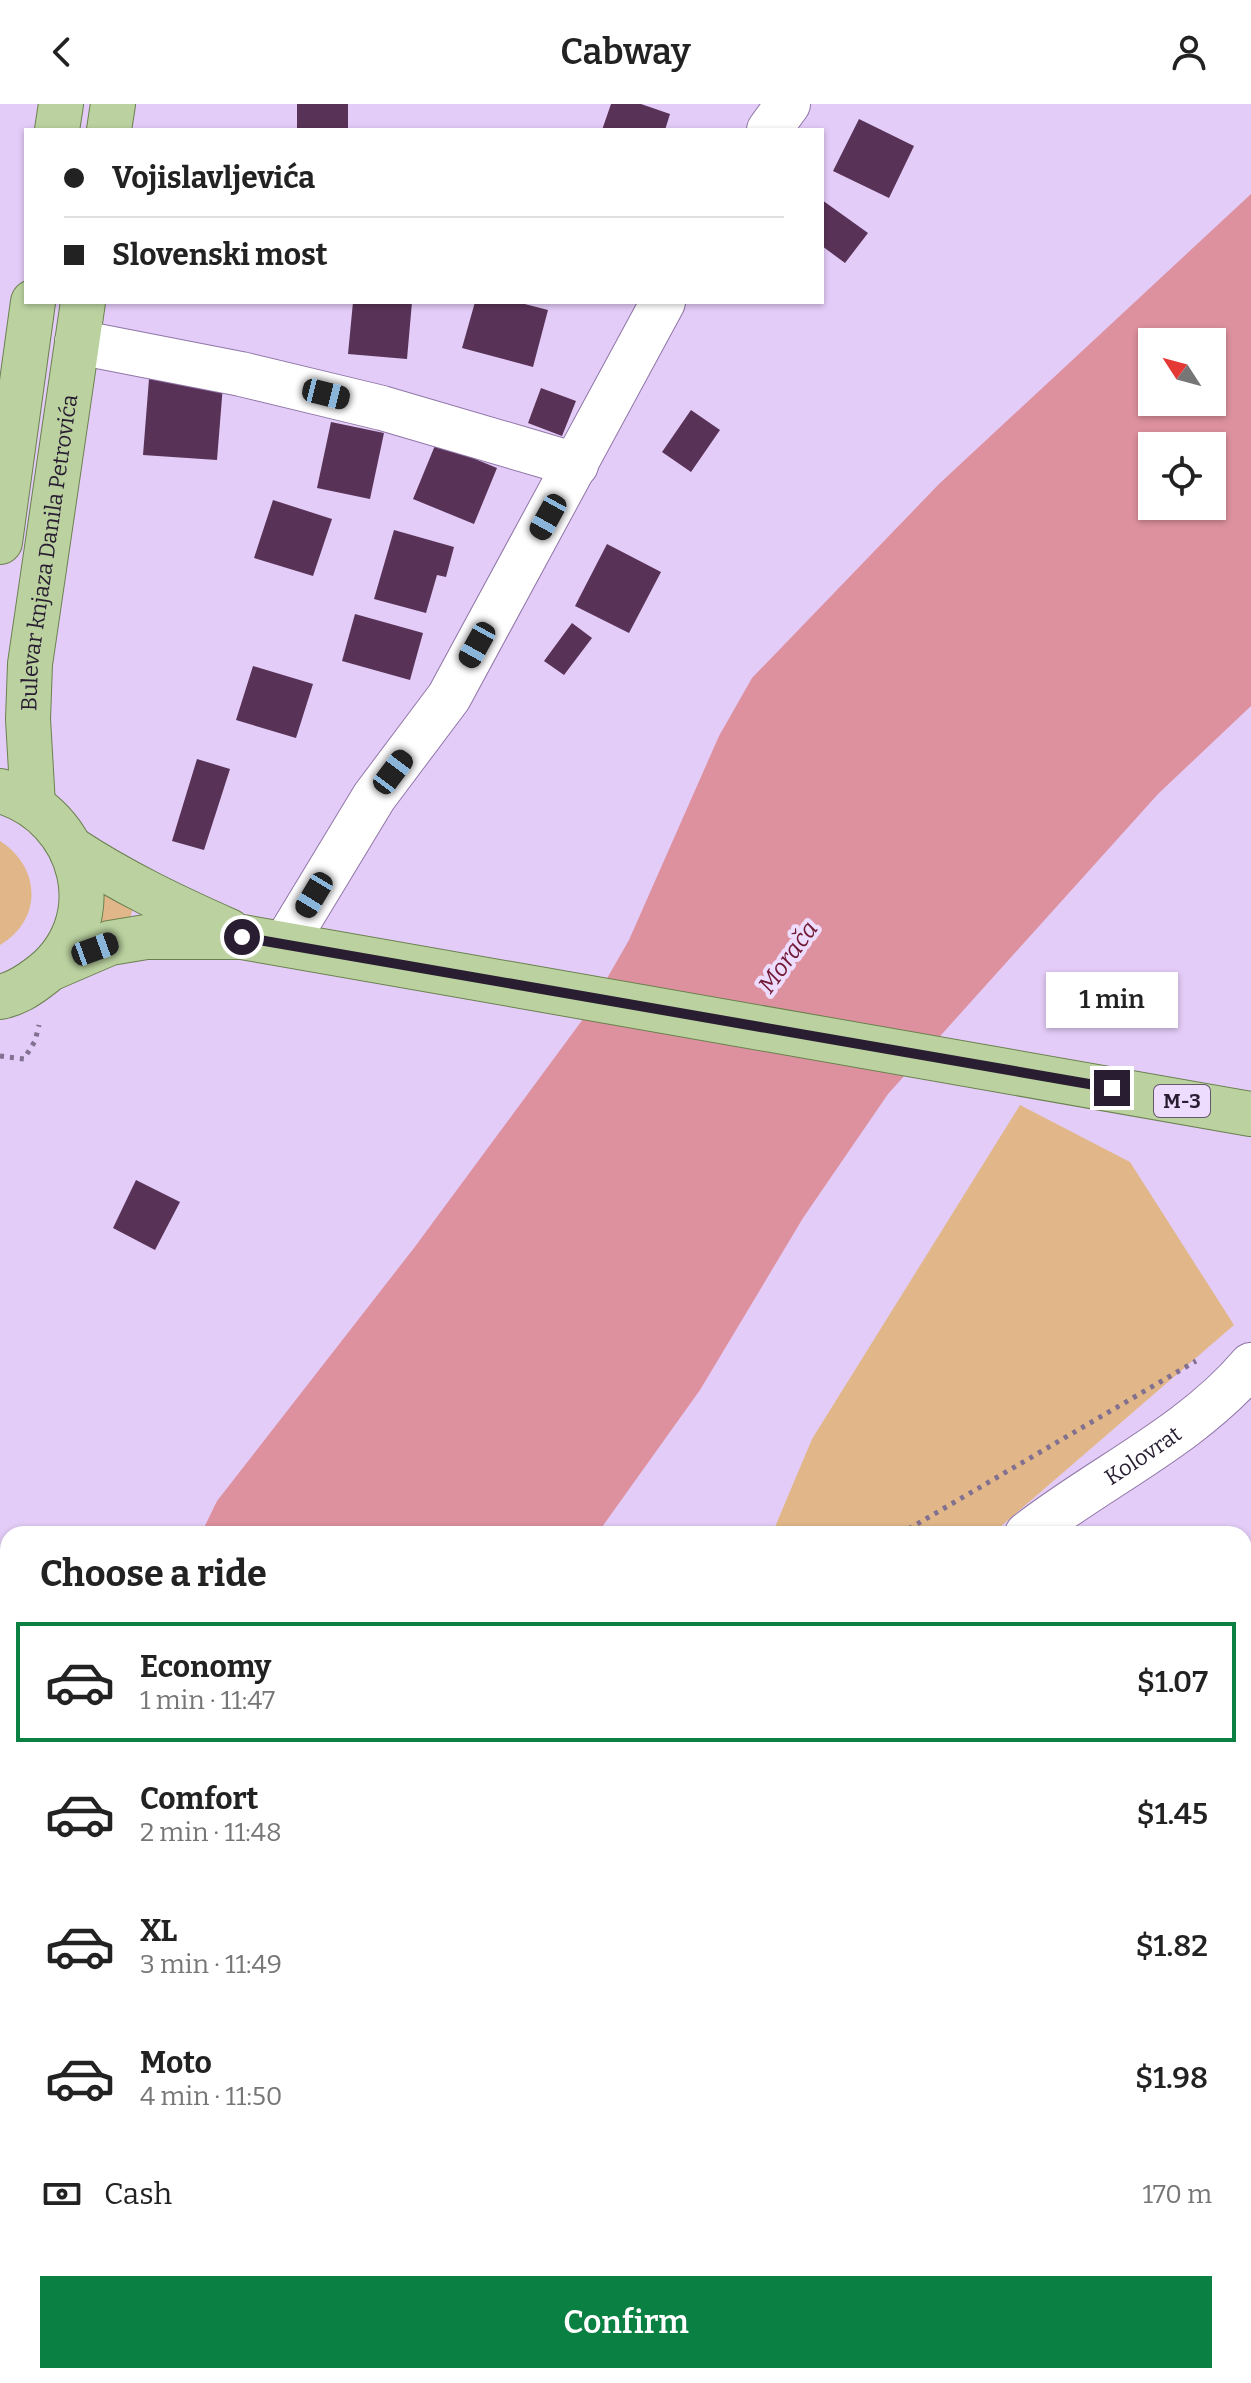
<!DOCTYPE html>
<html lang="en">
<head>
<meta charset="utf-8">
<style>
	body { margin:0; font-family:Bitter,serif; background:#f2f2f2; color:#222; height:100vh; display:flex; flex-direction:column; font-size:30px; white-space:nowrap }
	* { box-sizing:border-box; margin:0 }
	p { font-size:26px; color:#767676 }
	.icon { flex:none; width:44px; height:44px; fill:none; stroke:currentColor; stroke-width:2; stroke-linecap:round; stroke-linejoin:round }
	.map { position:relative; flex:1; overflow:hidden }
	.drawer { position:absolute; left:0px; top:1422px; width:1252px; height:858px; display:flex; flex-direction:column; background:#fff; border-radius:24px 24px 0 0; box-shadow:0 2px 6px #0004 }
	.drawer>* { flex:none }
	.banner { position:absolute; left:24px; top:24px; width:800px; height:176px; border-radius:0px; box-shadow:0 2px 6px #0004; display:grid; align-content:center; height:176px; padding:0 40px; background:#fff }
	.needle { width:52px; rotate:306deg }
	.tools { position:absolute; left:1138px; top:224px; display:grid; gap:16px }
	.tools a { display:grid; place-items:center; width:88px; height:88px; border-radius:0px; background:#fff; box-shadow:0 2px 6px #0004; font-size:40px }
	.end { position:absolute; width:36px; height:36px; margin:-18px; border:10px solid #291e31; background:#fff; box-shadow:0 0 0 4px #fff }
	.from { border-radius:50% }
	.bubble { position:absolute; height:56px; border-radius:0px; background:#fff; box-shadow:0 2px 6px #0004; font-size:26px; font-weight:600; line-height:56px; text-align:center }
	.car { position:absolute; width:24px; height:48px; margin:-24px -12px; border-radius:10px; box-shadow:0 0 6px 2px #0007; background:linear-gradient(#222 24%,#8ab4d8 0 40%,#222 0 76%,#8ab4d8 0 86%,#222 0) }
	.banner b { display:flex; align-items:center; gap:28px; height:76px; font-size:30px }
	.banner b+b { border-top:2px solid #e0e0e0 }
	.banner i { width:20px; height:20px; background:#222 }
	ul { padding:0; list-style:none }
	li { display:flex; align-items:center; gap:24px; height:120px; margin:0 16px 12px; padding:0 24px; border:4px solid transparent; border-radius:0px }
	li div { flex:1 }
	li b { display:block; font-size:30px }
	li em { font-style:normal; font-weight:600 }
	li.on { border-color:#0b8043 }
	li>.icon { width:72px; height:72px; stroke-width:1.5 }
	h2 { padding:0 40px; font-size:36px; line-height:96px }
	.pay { display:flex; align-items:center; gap:20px; height:88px; padding:0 40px; font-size:30px }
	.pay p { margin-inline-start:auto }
	.button { display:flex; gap:16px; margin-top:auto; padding:16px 40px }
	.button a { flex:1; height:92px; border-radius:0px; background:#0b8043; color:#fff; font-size:32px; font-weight:600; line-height:92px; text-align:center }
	header { display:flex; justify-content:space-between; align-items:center; height:104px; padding:0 40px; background:#fff; font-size:36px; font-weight:600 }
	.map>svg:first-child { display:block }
	.green { fill:#e1b789 }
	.water { fill:#dd919e; fill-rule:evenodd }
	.building { fill:#593257 }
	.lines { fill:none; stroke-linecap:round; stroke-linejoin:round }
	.minor-casing { stroke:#9076a7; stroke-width:46 }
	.major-casing { stroke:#6b8050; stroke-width:46 }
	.path { stroke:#81708f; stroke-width:5; stroke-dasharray:4 6; stroke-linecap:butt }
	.minor { stroke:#fff; stroke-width:44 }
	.major { stroke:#bbd2a0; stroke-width:44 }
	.route { stroke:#291e31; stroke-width:10 }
	.labels { text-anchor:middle; stroke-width:8; stroke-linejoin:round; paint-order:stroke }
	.shield { fill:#eddcfd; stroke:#64576e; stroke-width:2 }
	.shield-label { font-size:20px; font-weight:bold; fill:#291e31 }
	.street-label { font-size:22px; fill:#291e31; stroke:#eddcfd }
	.water-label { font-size:24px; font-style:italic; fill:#711832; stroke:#eddcfd }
</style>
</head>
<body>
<header><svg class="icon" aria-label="back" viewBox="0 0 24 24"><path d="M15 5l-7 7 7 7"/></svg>Cabway<svg class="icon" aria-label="person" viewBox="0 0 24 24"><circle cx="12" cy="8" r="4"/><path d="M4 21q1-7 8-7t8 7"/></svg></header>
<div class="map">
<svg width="1251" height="2279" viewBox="0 0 1251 2279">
	<rect width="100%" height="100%" fill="#e3ccf7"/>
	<path class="green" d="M0,737C41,763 43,816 0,841Z
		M105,783L134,799L129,819H100Z
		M1020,1001L1130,1058L1234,1221L992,1430H772L812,1335Z
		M556,2272H607L606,2279H558Z"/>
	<path class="water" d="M1251,90V602L1158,690L888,990L803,1114L700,1286L597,1430H201L217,1397L414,1144L586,911L629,836L719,632L752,574L939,380ZM1152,238H1212V298H1152ZM1152,342H1212V402H1152Z
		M8,2167V2272H341V2279H0Z"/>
	<path class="building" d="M297,0H348V26H297Z
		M611,0H641L670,10L665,26H602Z
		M859,15L914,42L889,94L833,67Z
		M822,96L868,129L845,159L822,142Z
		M353,198H412L407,255L348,250Z
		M475,198H517L548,206L533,263L462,244Z
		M149,275L223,281L217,356L143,351Z
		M541,284L576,297L562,332L528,319Z
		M691,306L720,326L691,368L662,348Z
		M331,318L384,329L370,395L317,384Z
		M436,339L497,364L474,420L413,395Z
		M273,396L332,415L313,472L254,454Z
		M394,426L454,443L446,473L437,471L426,509L374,495Z
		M607,440L661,468L629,529L575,502Z
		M355,510L423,529L410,576L342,557Z
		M572,519L592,534L564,571L544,557Z
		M253,562L313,580L296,634L236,616Z
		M197,655L230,665L204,746L172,737Z
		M136,1076L180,1098L155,1146L113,1124Z
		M1251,1789V1825L1244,1821V1802Z"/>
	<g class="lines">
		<defs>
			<g id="minor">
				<path d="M769,26L788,0"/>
				<path d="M77,238L241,270L382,304L576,361"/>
				<path d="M285,840L374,693L449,593L663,198"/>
				<path id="s1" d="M1027,1430C1100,1373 1191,1332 1251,1261"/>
				<path d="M1244,1606L1251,1609"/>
				<path d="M1244,1897L1251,1901"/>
				<path d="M637,2272V2279"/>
			</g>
			<g id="major">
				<path d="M57,26L61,0"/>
				<path d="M109,26L113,0"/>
				<path d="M0,438L33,198"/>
				<path d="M0,687C85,711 113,820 38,874C26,883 15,890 0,893"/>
				<path id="s2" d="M33,701L28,615L30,560L83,198"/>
				<path d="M72,745C122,778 175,803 229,827"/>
				<path d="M52,864L110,839L146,833H242L1251,1010"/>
			</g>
		</defs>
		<use href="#minor" class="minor-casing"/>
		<use href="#major" class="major-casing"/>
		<path class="path" d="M0,952L24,955L35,937L39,921
			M900,1430L1196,1257"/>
		<use href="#minor" class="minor"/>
		<use href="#major" class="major"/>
	</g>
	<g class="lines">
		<path class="route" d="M242,833L1112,984"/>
	</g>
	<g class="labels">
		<rect class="shield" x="1154" y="981" width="56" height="32" rx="6"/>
		<g class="shield-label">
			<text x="1182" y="1004">M-3</text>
		</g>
		<g class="street-label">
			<text dy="8" stroke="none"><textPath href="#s2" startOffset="254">Bulevar knjaza Danila Petrovića</textPath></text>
			<text dy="8" stroke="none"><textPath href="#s1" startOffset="140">Kolovrat</textPath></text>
		</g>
		<g class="water-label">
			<text transform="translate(788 853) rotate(-54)" y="8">Morača</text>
		</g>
	</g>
</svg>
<div class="tools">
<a><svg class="needle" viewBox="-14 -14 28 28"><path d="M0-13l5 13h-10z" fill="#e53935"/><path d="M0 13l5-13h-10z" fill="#767676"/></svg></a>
<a><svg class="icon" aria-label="locate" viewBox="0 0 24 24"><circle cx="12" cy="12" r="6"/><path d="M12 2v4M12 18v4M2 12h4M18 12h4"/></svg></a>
</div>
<i class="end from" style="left:242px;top:833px"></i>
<i class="end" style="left:1112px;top:984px"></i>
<div class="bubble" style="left:1046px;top:868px;width:132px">1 min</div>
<i class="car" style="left:326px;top:290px;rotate:104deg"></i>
<i class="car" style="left:548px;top:413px;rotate:209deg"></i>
<i class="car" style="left:477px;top:541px;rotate:209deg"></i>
<i class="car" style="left:393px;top:668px;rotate:37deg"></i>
<i class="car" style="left:314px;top:791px;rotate:211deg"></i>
<i class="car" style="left:95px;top:845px;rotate:70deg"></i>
<div class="banner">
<b><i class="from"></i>Vojislavljevića</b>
<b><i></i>Slovenski most</b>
</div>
<section class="drawer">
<h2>Choose a ride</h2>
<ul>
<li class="on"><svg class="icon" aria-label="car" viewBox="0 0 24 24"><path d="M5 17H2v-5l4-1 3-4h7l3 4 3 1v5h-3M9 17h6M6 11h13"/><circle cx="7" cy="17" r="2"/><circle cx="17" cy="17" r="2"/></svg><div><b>Economy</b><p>1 min · 11:47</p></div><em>$1.07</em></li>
<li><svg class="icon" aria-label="car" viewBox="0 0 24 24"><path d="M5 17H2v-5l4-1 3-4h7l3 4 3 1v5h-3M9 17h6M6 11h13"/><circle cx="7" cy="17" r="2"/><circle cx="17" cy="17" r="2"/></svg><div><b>Comfort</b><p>2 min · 11:48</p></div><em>$1.45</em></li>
<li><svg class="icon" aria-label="car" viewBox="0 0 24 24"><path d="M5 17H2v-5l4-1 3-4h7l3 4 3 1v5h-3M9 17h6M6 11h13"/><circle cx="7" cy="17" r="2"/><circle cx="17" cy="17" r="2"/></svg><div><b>XL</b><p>3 min · 11:49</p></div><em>$1.82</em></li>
<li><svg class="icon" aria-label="car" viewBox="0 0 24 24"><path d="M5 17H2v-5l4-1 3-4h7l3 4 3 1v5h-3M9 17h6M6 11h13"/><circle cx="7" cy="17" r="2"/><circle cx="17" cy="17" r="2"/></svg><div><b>Moto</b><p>4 min · 11:50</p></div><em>$1.98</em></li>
</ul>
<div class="pay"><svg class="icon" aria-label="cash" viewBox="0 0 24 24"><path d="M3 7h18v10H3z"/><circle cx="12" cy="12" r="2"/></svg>Cash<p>170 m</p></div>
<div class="button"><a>Confirm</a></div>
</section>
</div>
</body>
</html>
